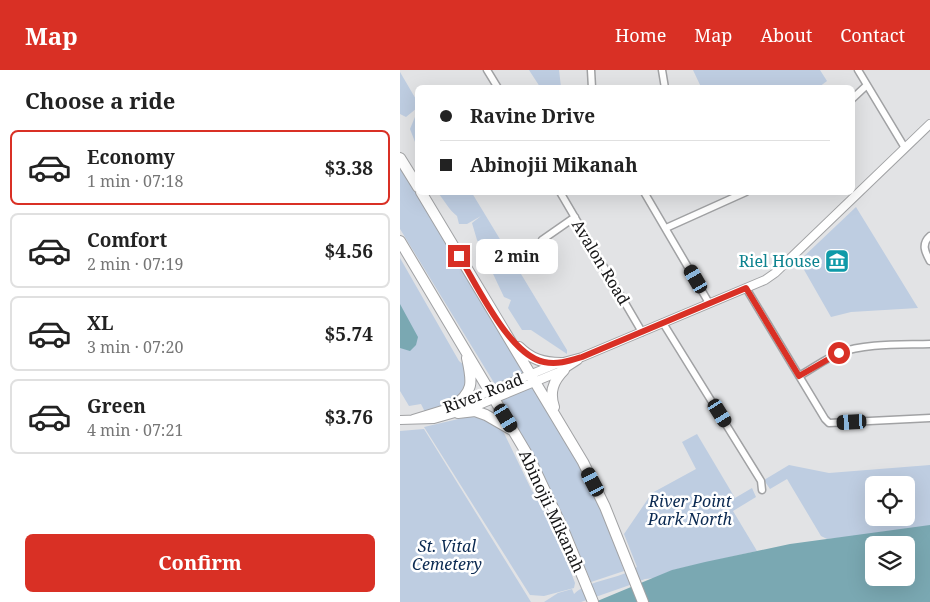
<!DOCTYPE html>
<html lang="en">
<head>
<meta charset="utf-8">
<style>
	body { margin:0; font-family:"Noto Serif",serif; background:#f6f6f6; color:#222; height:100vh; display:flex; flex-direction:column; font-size:19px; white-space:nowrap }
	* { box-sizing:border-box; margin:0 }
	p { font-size:16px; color:#767676 }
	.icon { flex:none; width:28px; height:28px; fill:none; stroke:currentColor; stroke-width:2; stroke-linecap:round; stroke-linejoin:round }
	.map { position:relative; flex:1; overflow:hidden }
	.sheet { display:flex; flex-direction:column; background:#fff; width:400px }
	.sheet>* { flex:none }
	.hud { position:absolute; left:15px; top:15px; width:440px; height:110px; border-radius:8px; box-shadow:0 5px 20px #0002; display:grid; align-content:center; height:110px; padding:0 25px; background:#fff }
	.controls { position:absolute; left:465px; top:406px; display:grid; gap:10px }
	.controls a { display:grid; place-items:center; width:50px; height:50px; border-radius:8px; background:#fff; box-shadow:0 5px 20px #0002; font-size:25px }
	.end { position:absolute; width:22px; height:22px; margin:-11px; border:6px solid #d93025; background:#fff; box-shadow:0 0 0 2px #fff }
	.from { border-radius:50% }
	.bubble { position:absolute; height:35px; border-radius:8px; background:#fff; box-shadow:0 5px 20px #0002; font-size:16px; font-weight:700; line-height:35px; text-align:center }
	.car { position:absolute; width:15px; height:30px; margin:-15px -8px; border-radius:6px; box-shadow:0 0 4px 1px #0007; background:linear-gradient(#222 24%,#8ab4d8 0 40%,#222 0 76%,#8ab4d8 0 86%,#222 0) }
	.hud b { display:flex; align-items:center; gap:18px; height:48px; font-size:19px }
	.hud b+b { border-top:1px solid #e0e0e0 }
	.hud i { width:12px; height:12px; background:#222 }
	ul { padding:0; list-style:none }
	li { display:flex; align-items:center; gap:15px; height:75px; margin:0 10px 8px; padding:0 15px; border:2px solid #e0e0e0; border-radius:8px }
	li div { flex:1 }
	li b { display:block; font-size:19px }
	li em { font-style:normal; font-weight:700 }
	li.selected { border-color:#d93025 }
	li>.icon { width:45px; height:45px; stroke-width:1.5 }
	h2 { padding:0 25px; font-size:22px; line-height:60px }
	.action { display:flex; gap:10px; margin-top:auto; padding:10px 25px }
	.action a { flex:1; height:58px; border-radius:8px; background:#d93025; color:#fff; font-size:20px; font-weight:700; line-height:58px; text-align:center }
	header { display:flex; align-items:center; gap:30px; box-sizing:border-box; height:70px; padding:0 25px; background:#d93025; color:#fff }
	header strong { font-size:24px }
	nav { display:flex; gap:28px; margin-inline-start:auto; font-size:18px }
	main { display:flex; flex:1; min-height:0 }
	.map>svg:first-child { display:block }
	.green { fill:#becde1; fill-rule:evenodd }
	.water { fill:#7aa8b2; fill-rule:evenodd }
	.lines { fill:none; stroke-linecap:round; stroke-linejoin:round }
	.minor-casing { stroke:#a1a2a4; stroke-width:9 }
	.tertiary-casing { stroke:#a1a2a4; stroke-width:10 }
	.primary-casing { stroke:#a1a2a4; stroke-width:12 }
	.minor { stroke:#fff; stroke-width:6 }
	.tertiary { stroke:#fff; stroke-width:8 }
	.primary { stroke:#fff; stroke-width:10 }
	.route { stroke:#d93025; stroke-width:6 }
	.labels { text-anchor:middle; stroke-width:5; stroke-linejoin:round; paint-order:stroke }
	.culture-label { font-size:16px; fill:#0d838f; stroke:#fff; text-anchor:end }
	.street-label { font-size:16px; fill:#151516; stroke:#fff }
	.park-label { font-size:16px; font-style:italic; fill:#0a2951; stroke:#fff }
</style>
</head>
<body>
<header>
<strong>Map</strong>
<nav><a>Home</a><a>Map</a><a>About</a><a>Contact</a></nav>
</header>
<main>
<section class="sheet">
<h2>Choose a ride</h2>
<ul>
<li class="selected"><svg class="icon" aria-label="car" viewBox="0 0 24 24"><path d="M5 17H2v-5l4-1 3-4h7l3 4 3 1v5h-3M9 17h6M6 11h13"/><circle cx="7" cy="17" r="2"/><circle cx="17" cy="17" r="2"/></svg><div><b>Economy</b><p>1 min · 07:18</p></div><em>$3.38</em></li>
<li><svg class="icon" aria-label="car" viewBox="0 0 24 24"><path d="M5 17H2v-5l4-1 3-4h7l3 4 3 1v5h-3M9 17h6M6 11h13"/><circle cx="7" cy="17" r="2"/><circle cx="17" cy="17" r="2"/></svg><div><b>Comfort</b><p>2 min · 07:19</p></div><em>$4.56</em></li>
<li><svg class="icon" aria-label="car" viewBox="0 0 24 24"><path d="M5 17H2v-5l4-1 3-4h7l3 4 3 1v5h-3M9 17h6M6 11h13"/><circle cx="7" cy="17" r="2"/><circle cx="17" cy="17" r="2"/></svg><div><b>XL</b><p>3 min · 07:20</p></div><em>$5.74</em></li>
<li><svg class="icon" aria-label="car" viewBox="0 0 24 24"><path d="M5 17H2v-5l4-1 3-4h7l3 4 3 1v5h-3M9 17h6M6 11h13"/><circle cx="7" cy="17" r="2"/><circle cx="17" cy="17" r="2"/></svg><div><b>Green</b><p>4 min · 07:21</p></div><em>$3.76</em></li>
</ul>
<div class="action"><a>Confirm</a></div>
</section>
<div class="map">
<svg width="530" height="532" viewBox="0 0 530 532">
	<rect width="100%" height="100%" fill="#e2e3e5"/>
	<path class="green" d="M129,0H159L161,17H140Z
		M293,0H420L427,11L419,17H301Z
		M0,2L17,31V38L6,47L0,44Z
		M17,42L18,72H15L10,59Z
		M0,96L49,175L126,302L96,316L0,159Z
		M38,123H72L167,280V284L131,260H122L108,238L111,230L104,227L77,170L72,153L81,146L67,154H59L57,146C49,140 45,131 38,123Z
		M456,137L518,238L451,242L431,247L399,191Z
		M0,188L59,291L65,296L68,314L55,332L25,342L21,334L9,336L0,321Z
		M132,316L174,386L207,452L224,501L191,512C166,448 136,388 102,330Z
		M67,347C82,346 95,351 104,363L132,421L140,430L154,457L175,513L174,518L144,526L130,525L24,357Z
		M24,359L131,532H0V361Z
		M297,364L335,428L352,418L356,427L333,441L357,481L273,500L255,508L245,509L227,516L181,532H144L158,523L172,519L174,524C190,509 219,510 237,497L224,464L252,423L296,399L282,372Z
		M389,395L429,403L530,395V459L427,469L421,466L387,409L370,419L364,410ZM474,415H506V448H474Z"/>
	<path class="water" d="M0,234L18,267L16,275L10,281L0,278Z
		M530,455V532H195L272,500L305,492L390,474ZM474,475H506V508H474Z"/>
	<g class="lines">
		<defs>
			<path id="minor" d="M87,0L98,18
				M191,0L192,18
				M262,0L265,18
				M458,0L505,78
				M452,29L467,15
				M160,122L242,262
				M244,122L309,233
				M266,158L346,122
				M530,166C521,174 525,182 530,191
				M142,170L175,147
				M346,218L425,349L429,353L530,348
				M263,253L361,411L362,420
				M399,306C412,299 426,288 440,283C464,273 504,275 530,274"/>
			<path id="tertiary" d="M13,349L52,337L156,294L182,287L365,210L375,203L530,54
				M0,350L34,349L69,339L161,301L178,290"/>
			<path id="primary" d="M0,88L18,117
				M21,122L183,392L205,437L243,532
				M0,171L130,389L163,459L193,532
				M119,277C131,289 143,293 161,293
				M52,337C75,322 72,311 67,288
				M154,337C149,322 153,311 164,300
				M58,343L75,341L86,345L112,360"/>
		</defs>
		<use href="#minor" class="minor-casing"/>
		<use href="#tertiary" class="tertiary-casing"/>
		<use href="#primary" class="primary-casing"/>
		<use href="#minor" class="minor"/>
		<use href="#tertiary" class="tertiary"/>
		<use href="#primary" class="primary"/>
	</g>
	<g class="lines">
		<path class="route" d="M59,186C77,215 109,285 144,292C157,295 169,291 182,287L346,218L399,306L439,283"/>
	</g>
	<defs>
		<symbol id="museum-square" viewBox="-11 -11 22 22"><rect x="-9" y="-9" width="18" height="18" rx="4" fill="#0f9aa8" stroke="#fff"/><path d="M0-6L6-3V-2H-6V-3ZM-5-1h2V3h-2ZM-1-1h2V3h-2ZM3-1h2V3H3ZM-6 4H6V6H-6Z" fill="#fff"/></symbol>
	</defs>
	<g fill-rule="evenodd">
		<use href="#museum-square" x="423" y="177" width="28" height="28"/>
	</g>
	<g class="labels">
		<g class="culture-label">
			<text x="420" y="197">Riel House</text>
		</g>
		<g class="street-label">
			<text transform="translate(201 192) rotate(59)" y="6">Avalon Road</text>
			<text transform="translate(83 323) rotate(-21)" y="6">River Road</text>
			<text transform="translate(152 441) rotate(65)" y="6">Abinojii Mikanah</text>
		</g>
		<g class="park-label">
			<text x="290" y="437">River Point<tspan x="290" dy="18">Park North</tspan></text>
			<text x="47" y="482">St. Vital<tspan x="47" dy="18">Cemetery</tspan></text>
		</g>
	</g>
</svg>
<div class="controls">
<a><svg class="icon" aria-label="locate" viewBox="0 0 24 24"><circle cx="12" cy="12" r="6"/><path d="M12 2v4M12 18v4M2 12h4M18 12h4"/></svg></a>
<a><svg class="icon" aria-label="layers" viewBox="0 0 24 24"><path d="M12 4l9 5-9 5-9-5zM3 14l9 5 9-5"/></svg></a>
</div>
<i class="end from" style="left:439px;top:283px"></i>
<i class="end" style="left:59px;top:186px"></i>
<div class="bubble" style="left:76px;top:169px;width:82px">2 min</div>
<i class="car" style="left:296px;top:209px;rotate:330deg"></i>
<i class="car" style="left:320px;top:343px;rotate:148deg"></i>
<i class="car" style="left:106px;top:348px;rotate:149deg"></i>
<i class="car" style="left:452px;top:352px;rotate:267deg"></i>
<i class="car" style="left:193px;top:412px;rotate:332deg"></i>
<div class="hud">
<b><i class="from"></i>Ravine Drive</b>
<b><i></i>Abinojii Mikanah</b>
</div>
</div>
</main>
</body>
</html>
